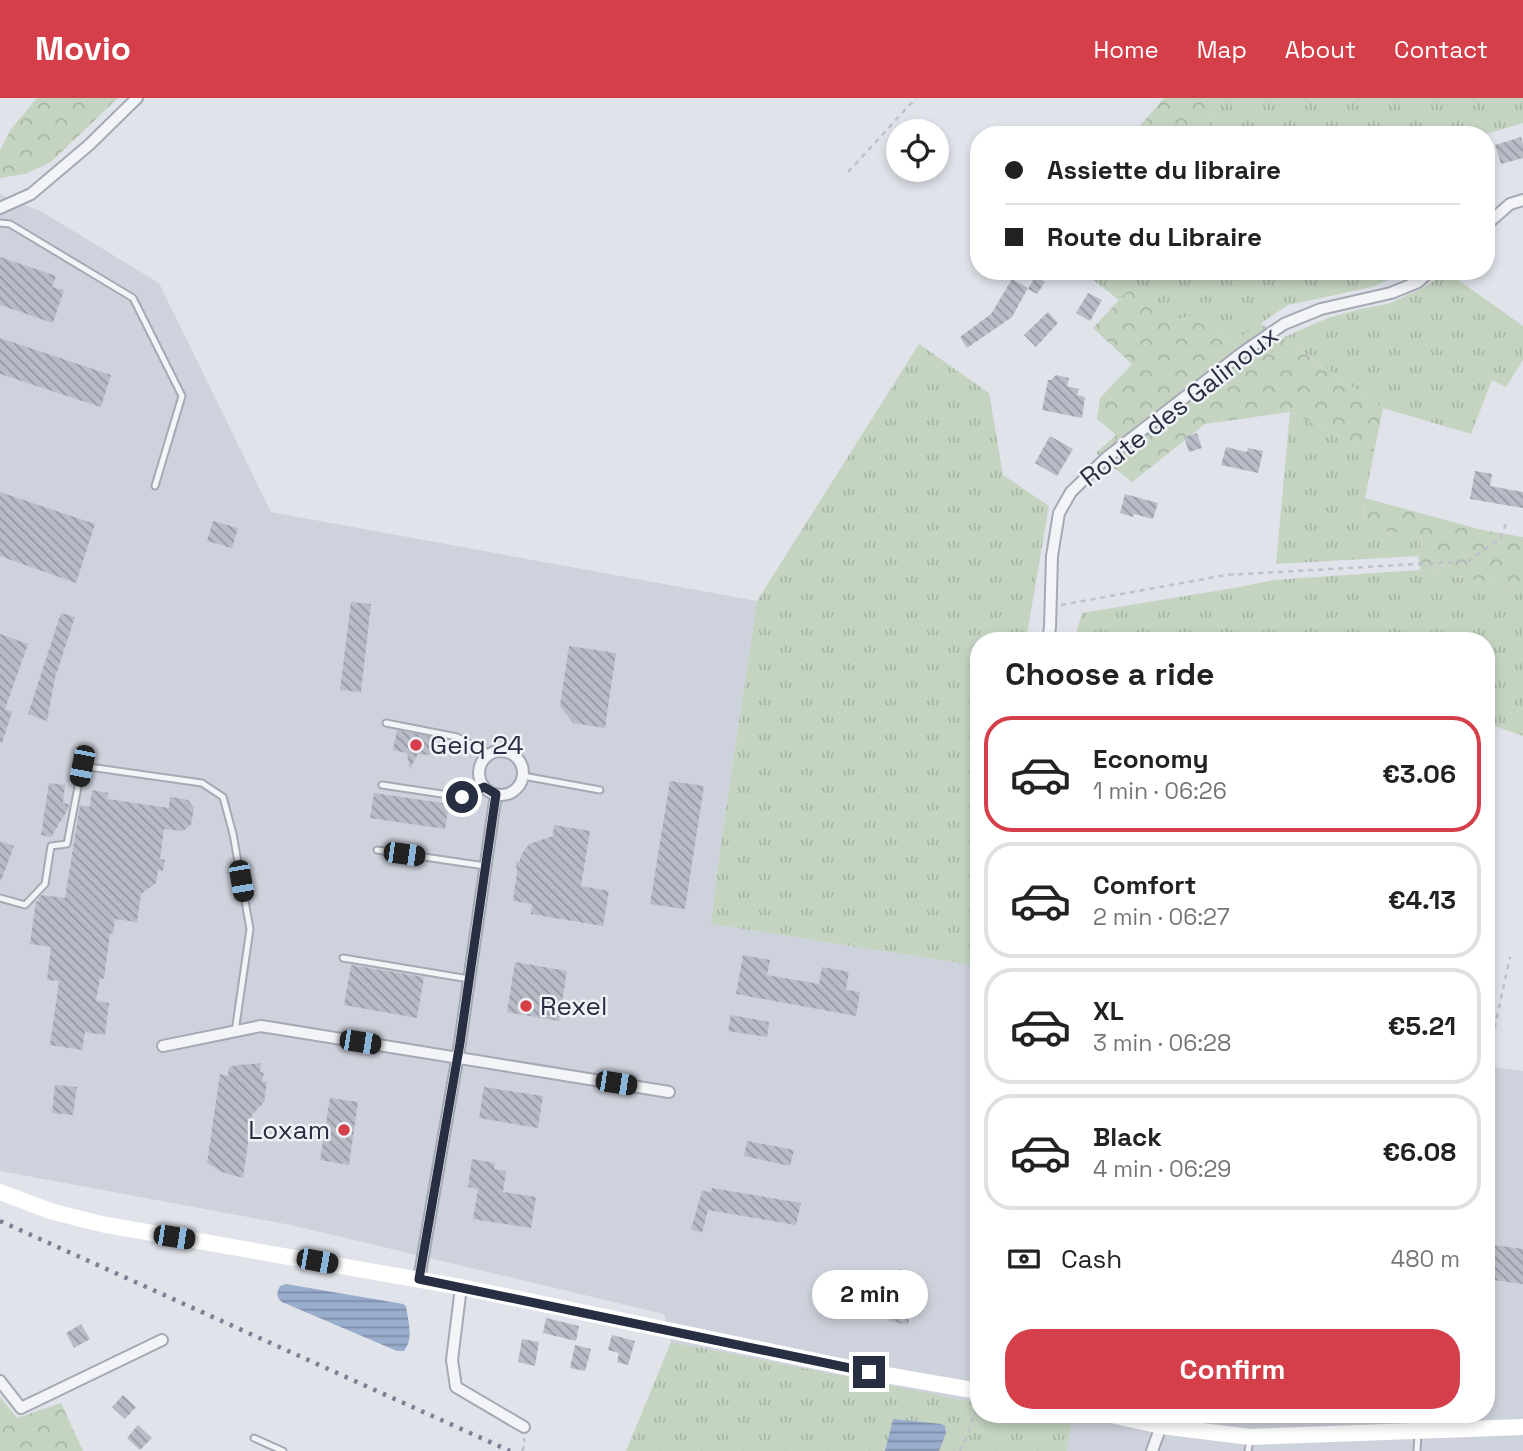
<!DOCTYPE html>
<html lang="en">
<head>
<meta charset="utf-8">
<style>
	body { margin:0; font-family:"Space Grotesk",sans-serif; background:#f6f6f6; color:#222; height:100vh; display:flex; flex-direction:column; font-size:26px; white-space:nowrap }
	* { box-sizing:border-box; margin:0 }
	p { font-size:23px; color:#767676 }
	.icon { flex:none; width:38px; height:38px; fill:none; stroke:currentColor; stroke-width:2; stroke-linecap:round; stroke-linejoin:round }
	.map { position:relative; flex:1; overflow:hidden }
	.side { position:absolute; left:970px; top:534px; width:525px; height:791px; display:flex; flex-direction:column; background:#fff; border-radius:28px; box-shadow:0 4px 10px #0003 }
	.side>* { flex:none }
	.top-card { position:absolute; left:970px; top:28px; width:525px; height:154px; border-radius:28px; box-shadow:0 4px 10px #0003; display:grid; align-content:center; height:154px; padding:0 35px; background:#fff }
	.controls { position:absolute; left:886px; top:21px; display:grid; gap:14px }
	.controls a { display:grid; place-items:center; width:63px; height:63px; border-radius:50%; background:#fff; box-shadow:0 4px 10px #0003; font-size:35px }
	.end { position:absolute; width:32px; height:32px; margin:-16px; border:9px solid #282f42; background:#fff; box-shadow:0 0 0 4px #fff }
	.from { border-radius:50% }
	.bubble { position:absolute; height:49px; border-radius:24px; background:#fff; box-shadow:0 4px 10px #0003; font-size:23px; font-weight:700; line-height:49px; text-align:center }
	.car { position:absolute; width:21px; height:42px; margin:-21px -10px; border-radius:9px; box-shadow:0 0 5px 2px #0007; background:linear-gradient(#222 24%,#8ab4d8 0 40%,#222 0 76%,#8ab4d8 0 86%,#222 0) }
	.top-card b { display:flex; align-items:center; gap:24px; height:66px; font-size:26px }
	.top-card b+b { border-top:2px solid #e0e0e0 }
	.top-card i { width:18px; height:18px; background:#222 }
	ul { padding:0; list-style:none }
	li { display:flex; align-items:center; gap:21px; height:116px; margin:0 14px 10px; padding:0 21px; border:4px solid #e0e0e0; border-radius:28px }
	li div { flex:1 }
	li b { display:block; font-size:26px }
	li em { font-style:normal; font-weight:700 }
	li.selected { border-color:#d53f49 }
	li>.icon { width:63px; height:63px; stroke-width:1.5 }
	h2 { padding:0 35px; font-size:32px; line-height:84px }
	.pay { display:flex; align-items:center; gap:18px; height:77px; padding:0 35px; font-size:26px }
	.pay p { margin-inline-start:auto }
	.cta { display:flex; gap:14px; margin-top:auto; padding:14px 35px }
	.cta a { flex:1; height:80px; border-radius:28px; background:#d53f49; color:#fff; font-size:28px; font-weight:700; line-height:80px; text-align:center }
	header { display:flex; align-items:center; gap:42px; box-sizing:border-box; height:98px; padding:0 35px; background:#d53f49; color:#fff }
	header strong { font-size:33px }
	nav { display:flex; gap:38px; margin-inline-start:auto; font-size:24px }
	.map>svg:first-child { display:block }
	.built { fill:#ced2dc }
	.grass { fill:url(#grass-tufts) }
	.forest { fill:url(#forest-crowns) }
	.water { fill:url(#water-rules) }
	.building { fill:url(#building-back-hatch) }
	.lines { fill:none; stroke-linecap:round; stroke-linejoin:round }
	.lane-casing { stroke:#a5a9b4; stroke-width:9 }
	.street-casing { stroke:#a5a9b4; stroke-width:14 }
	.path { stroke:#bec1c9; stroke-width:2.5; stroke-dasharray:5 5; stroke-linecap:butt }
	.lane { stroke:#f3f4f8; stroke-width:5 }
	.street { stroke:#f3f4f8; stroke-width:10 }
	.secondary { stroke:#fff; stroke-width:16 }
	.rail { stroke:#798194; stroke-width:4.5; stroke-dasharray:3.5 7; stroke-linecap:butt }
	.route { stroke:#282f42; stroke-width:9 }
	.poi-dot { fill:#d53f49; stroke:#f0f2f7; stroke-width:2.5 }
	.labels { text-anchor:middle; stroke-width:5; stroke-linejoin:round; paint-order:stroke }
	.street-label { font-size:26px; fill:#282f42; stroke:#f0f2f7 }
	.poi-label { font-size:26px; fill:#282f42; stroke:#f0f2f7; text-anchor:start }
</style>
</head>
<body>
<header>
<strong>Movio</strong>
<nav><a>Home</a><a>Map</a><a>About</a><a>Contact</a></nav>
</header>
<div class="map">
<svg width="1523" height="1353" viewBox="0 0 1523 1353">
	<defs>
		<pattern id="grass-tufts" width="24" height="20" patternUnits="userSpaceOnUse" patternTransform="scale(1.75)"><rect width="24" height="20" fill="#c4d4c1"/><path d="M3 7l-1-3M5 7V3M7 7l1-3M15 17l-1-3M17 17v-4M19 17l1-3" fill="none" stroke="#a8b6a7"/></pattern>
		<pattern id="forest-crowns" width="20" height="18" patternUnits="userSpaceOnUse" patternTransform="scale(1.75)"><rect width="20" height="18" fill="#c4d4c1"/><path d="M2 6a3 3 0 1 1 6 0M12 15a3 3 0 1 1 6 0" fill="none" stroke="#a8b6a7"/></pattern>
		<pattern id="water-rules" width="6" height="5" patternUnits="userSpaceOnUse" patternTransform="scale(1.75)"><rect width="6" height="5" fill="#99adcc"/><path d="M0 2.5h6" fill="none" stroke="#7d8da7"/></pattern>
		<pattern id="building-back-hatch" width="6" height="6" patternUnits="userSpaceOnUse" patternTransform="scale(1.75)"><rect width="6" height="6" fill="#b7bcc7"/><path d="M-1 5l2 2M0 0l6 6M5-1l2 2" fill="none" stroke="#9599a3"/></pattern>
	</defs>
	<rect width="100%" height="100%" fill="#e0e3ea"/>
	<path class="built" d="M0,96L42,114L159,185L271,414L757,503L720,752L711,826L978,868V1305L671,1244L664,1216L291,1127L0,1073Z
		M1486,968L1523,973V1353H1067L1072,1324L1033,1316H1486Z"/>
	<path class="grass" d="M1223,0H1523V25L1483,37H1208L1211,16Z
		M1082,173H1408L1372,189L1288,207L1233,244L1192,218L1161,225L1133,187L1119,202Z
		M1447,174L1523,228V262L1506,289L1492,282L1471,336L1383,310L1282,240L1328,220L1360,211L1388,206L1425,189Z
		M919,246L989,295L1003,377L1049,408L1026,542H978V868L711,826L720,752L757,503Z
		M1290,314L1374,355L1365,400L1364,428L1422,440L1418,458L1276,466Z
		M1420,472L1510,488L1523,483V638L1486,625V542H1074L1082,515L1240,489L1273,482Z
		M671,1244L978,1305V1316H1033L1072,1324L1067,1353H626Z"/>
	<path class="forest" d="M37,0H118L51,64L25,76L0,80V52L11,31Z
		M1164,0H1223L1211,16L1208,37H1132Z
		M1133,187L1161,225L1192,218L1233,244L1260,225L1383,310L1374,355L1290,314L1205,326L1132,384L1096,355L1116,337L1097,321L1100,300L1132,266L1093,230Z
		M1365,400L1482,432L1523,439V483L1510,488L1420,472L1418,458L1422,440L1364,428Z
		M0,1299L17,1320L61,1305L83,1353H0Z"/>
	<path class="water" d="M286,1186L403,1206L406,1208C408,1223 414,1240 404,1253H397L282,1204C275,1198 277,1195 280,1188Z
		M893,1321L941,1326L945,1328L946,1335L939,1353H885Z"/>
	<path class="building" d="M1521,39L1523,46V60L1501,66L1495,47Z
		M0,159L56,178L52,189L64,192L53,225L0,207Z
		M1035,179L1045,184L1037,196L1028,191Z
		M1012,181L1028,190L1012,219L967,250L960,239L991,216Z
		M1088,195L1102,202L1090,223L1076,215Z
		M1048,214L1058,225L1036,249L1024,237Z
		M0,240L111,277L101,309L0,276Z
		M1056,277L1069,280L1067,288L1079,291L1077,297L1085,299L1082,320L1042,312L1048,282H1051Z
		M1197,335L1202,350L1189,354L1184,339Z
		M1050,338L1073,351L1057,378L1035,365Z
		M1226,349L1247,354L1248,350L1263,353L1258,375L1221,367Z
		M1475,373L1492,376L1490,388L1523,394V410L1470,401Z
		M0,394L95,426L76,485L0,458Z
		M1125,396L1158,405L1153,421L1134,416L1133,419L1120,415Z
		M213,423L238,430L232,450L207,443Z
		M351,504L371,506L361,594L340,592Z
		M61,515L75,519L55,580L47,623L28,616Z
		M0,536L28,546L5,611L12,614L2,645L0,644Z
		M569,548L616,555L605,630L573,625L560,608Z
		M397,632L432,639L436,644L435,652L429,657L418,656L410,671L407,655L393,652Z
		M670,683L704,688L685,811L650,806Z
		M49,685L65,687L63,705L69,706L68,711L51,739L41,737Z
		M92,692L108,695L107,701L169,710L170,699L188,702L194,710L191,727L183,733L164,731L160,761L165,762L163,773L158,772L156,785L141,796L137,824L115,821L113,836L110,835L104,881L100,880L96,903L109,905L105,937L85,934L82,952L50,947L59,883L47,882L51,849L30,846L36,803L39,804V800L42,797L65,800L80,707L90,709Z
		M374,695L449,706L445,731L370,720Z
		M554,727L590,733L581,788L609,793L603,828L531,816L532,806L513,803L517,775L516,763L519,764L522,756L529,746L553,738Z
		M0,743L14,748L1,783H0Z
		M743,857L770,862L767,877L819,886L822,869L849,874L846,892L860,894L856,918L736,896Z
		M515,864L567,873L559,923L507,914Z
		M351,867L424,879L417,920L344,907Z
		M731,917L769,924L767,939L728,933Z
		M261,965L260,974L264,975L262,983L267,984L264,1004L252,1017L243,1080L222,1074L207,1065L220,976L228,978L229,969L239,967Z
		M55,987L77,989L73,1017L52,1015Z
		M484,989L543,998L538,1030L479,1020Z
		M330,1000L358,1004L349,1067L320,1062Z
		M747,1043L794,1052L790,1068L744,1058Z
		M472,1061L495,1065L494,1071L506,1073L503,1094L536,1099L531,1130L473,1121L478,1091L468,1089Z
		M712,1090L801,1105L796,1127L708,1112L702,1135L691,1131L702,1093L711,1094Z
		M1486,1146L1523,1151V1186L1486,1181Z
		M899,1171L919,1176L908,1227L888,1223Z
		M546,1220L579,1228L576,1243L543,1235Z
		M81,1226L90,1241L74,1250L66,1235Z
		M612,1237L635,1243L628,1267L617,1264L619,1255L608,1252Z
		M522,1241L539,1244L535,1268L518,1264Z
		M575,1247L591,1251L585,1273L570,1270Z
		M123,1297L136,1309L125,1321L112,1309Z
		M138,1327L152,1340L140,1352L127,1340Z"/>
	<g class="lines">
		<defs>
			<path id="lane" d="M0,125L10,126L133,200L182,298L155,388
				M386,625L457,639L490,656
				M523,678L600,692
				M382,687L462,699L484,689
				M377,752L485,768
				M0,800L25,807L45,786L51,748L67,746L82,668L202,685L223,699L233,736L250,831L235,934
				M343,860L469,881
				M254,1340L283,1353
				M1248,1353L1250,1342
				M1417,1353L1418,1335"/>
			<path id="street" d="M0,110L31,96L89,47L137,0
				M1486,127L1510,106L1523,102
				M1048,542L1050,529L1052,458L1059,415L1071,394L1106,360L1242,255L1284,226L1321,211L1391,195L1418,184L1430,173
				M479 675a22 22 0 1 1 44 0a22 22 0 1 1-44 0Z
				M163,948L261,928L669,994
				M419,1181L460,945L496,696
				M461,1189L452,1262L456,1289L524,1329
				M0,1283L21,1310L162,1242
				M1152,1353L1161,1328"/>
		</defs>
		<use href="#lane" class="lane-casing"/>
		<use href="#street" class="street-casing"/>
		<path class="path" d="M848,74L916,0
			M1061,507L1226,477L1469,463L1500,441L1506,426
			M1486,969L1510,859
			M522,1353L525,1347L524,1340
			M960,1353L966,1340L977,1308"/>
		<use href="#lane" class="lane"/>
		<use href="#street" class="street"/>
		<path class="secondary" d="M0,1094L50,1113L101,1126L461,1189L869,1274L978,1293
			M1107,1316L1161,1328L1250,1339L1523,1329"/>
		<path class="rail" d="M0,1123L510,1353"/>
	</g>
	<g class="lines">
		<path class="route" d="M462,699L484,689L496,696L460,945L419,1181L869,1274"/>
	</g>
	<g class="poi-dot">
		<circle cx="416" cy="647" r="7"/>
		<circle cx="526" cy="908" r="7"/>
		<circle cx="344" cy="1032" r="7"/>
	</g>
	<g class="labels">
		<g class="street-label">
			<text transform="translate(1179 308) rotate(-38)" y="9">Route des Galinoux</text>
		</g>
		<g class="poi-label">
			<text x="430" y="656">Geiq 24</text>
			<text x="540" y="917">Rexel</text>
			<text x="330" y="1041" text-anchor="end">Loxam</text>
		</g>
	</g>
</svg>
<div class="controls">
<a><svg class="icon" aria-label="locate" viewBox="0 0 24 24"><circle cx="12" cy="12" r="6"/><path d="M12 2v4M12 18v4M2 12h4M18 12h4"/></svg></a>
</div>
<i class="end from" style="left:462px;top:699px"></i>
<i class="end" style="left:869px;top:1274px"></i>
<div class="bubble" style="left:812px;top:1172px;width:116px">2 min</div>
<i class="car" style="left:82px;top:668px;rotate:191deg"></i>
<i class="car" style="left:404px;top:756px;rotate:98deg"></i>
<i class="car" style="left:241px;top:783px;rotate:170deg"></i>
<i class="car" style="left:360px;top:944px;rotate:99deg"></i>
<i class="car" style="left:616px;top:985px;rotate:99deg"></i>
<i class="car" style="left:174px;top:1139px;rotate:99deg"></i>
<i class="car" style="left:317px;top:1163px;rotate:100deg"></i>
<div class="top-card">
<b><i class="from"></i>Assiette du libraire</b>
<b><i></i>Route du Libraire</b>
</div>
<section class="side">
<h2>Choose a ride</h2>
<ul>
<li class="selected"><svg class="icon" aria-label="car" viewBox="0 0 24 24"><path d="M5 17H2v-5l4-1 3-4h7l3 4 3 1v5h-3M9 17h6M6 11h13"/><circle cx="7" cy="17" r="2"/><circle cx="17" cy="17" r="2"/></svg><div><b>Economy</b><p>1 min · 06:26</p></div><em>€3.06</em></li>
<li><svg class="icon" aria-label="car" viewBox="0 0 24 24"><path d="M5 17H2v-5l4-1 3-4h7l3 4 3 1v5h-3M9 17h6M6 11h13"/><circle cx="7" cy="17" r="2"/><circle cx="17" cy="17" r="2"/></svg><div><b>Comfort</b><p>2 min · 06:27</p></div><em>€4.13</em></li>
<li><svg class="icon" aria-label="car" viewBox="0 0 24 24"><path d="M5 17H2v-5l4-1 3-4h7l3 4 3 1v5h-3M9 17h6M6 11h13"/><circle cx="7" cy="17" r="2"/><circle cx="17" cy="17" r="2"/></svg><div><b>XL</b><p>3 min · 06:28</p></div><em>€5.21</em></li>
<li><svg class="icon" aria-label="car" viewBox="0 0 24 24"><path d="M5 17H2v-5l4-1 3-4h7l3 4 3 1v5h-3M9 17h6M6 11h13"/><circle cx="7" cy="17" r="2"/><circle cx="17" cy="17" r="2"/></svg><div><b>Black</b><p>4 min · 06:29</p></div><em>€6.08</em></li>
</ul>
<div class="pay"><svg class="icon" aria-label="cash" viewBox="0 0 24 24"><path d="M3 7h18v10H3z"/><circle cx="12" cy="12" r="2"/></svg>Cash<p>480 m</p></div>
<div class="cta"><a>Confirm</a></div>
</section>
</div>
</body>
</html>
